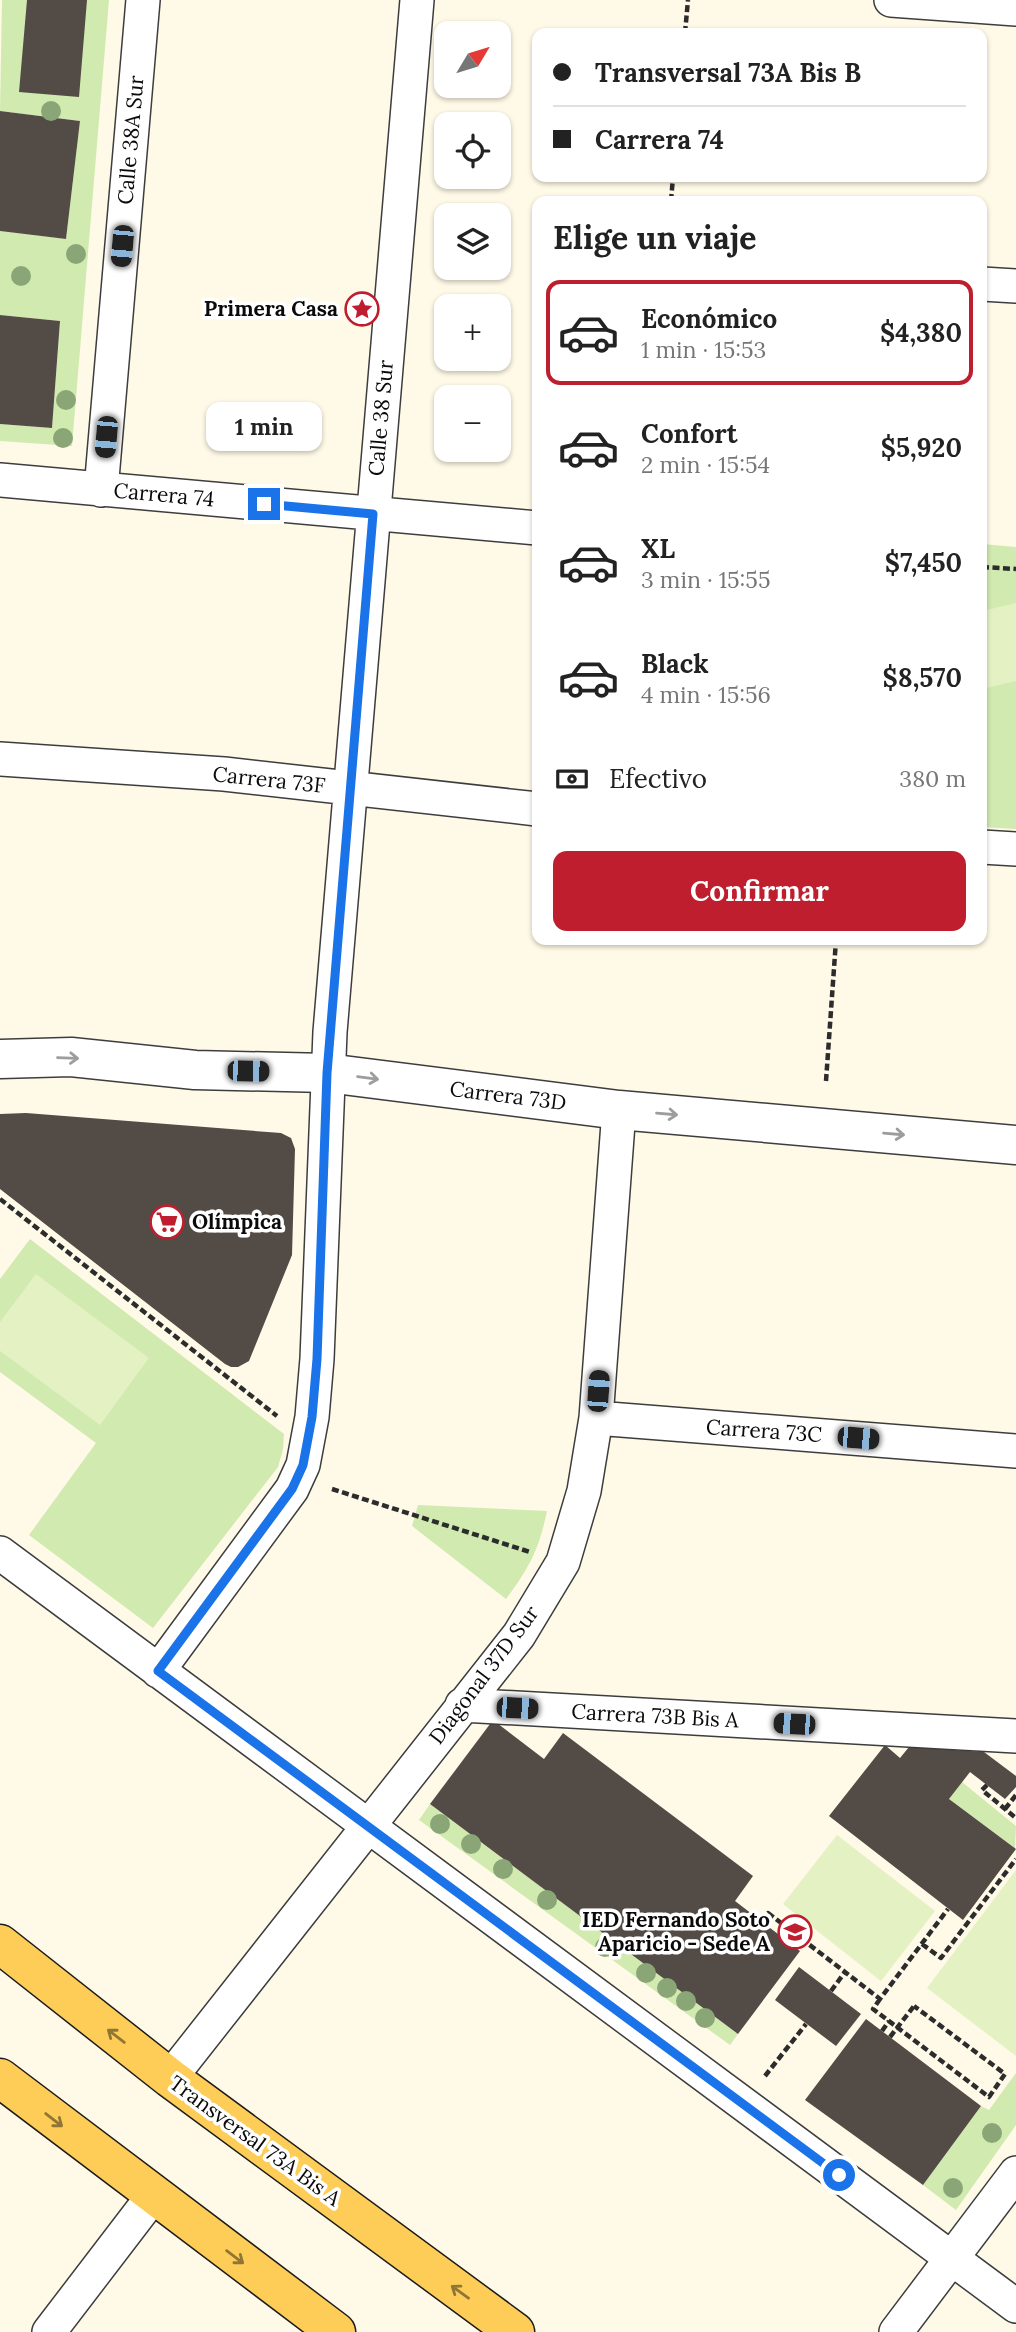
<!DOCTYPE html>
<html lang="es">
<head>
<meta charset="utf-8">
<style>
	body { margin:0; font-family:Lora,serif; background:#f2f2f2; color:#222; height:100vh; display:flex; flex-direction:column; font-size:26px; white-space:nowrap }
	* { box-sizing:border-box; margin:0 }
	p { font-size:23px; color:#767676 }
	.icon { flex:none; width:38px; height:38px; fill:none; stroke:currentColor; stroke-width:2; stroke-linecap:round; stroke-linejoin:round }
	.map { position:relative; flex:1; overflow:hidden }
	.drawer { position:absolute; left:532px; top:196px; width:455px; height:749px; display:flex; flex-direction:column; background:#fff; border-radius:14px; box-shadow:0 2px 5px #0004 }
	.drawer>* { flex:none }
	.guide { position:absolute; left:532px; top:28px; width:455px; height:154px; border-radius:14px; box-shadow:0 2px 5px #0004; display:grid; align-content:center; height:154px; padding:0 21px; background:#fff }
	.needle { width:46px; rotate:52deg }
	.tools { position:absolute; left:434px; top:21px; display:grid; gap:14px }
	.tools a { display:grid; place-items:center; width:77px; height:77px; border-radius:14px; background:#fff; box-shadow:0 2px 5px #0004; font-size:35px }
	.end { position:absolute; width:32px; height:32px; margin:-16px; border:9px solid #1a73e8; background:#fff; box-shadow:0 0 0 4px #fff }
	.from { border-radius:50% }
	.bubble { position:absolute; height:49px; border-radius:14px; background:#fff; box-shadow:0 2px 5px #0004; font-size:23px; font-weight:700; line-height:49px; text-align:center }
	.car { position:absolute; width:21px; height:42px; margin:-21px -10px; border-radius:9px; box-shadow:0 0 5px 2px #0007; background:linear-gradient(#222 24%,#8ab4d8 0 40%,#222 0 76%,#8ab4d8 0 86%,#222 0) }
	.guide b { display:flex; align-items:center; gap:24px; height:66px; font-size:26px }
	.guide b+b { border-top:2px solid #e0e0e0 }
	.guide i { width:18px; height:18px; background:#222 }
	ul { padding:0; list-style:none }
	li { display:flex; align-items:center; gap:21px; height:105px; margin:0 14px 10px; padding:0 7px; border:4px solid transparent; border-radius:14px }
	li div { flex:1 }
	li b { display:block; font-size:26px }
	li em { font-style:normal; font-weight:700 }
	li.selected { border-color:#be1e2e }
	li>.icon { width:63px; height:63px; stroke-width:1.5 }
	h2 { padding:0 21px; font-size:32px; line-height:84px }
	.pay { display:flex; align-items:center; gap:18px; height:77px; padding:0 21px; font-size:26px }
	.pay p { margin-inline-start:auto }
	.button { display:flex; gap:14px; margin-top:auto; padding:14px 21px }
	.button a { flex:1; height:80px; border-radius:14px; background:#be1e2e; color:#fff; font-size:28px; font-weight:700; line-height:80px; text-align:center }
	.map>svg:first-child { display:block }
	.green { fill:#d1eab0 }
	.pitch { fill:#e3f1c3 }
	.building { fill:#534b46 }
	.lines { fill:none; stroke-linecap:round; stroke-linejoin:round }
	.minor-casing { stroke:#3d3d3d; stroke-width:36 }
	.tertiary-casing { stroke:#3d3d3d; stroke-width:41 }
	.primary-casing { stroke:#1b1b1b; stroke-width:41 }
	.path { stroke:#2c2c2c; stroke-width:4.5; stroke-dasharray:7 3.5; stroke-linecap:butt }
	.minor { stroke:#fff; stroke-width:33 }
	.tertiary { stroke:#fff; stroke-width:38 }
	.primary { stroke:#fecd58; stroke-width:38 }
	.path-bridge { stroke:#2c2c2c; stroke-width:4.5; stroke-dasharray:7 3.5; stroke-linecap:butt }
	.tree { fill:#8ba676 }
	.oneway { stroke:#9d9d9d }
	.oneway2 { stroke:#907535 }
	.route { stroke:#1a73e8; stroke-width:9 }
	.labels { text-anchor:middle; stroke-width:7; stroke-linejoin:round; paint-order:stroke }
	.street-label { font-size:21px; fill:#0a0a0a; stroke:#fff }
	.poi-label { font-size:21px; font-weight:bold; fill:#0a0a0a; stroke:#fff; text-anchor:end }
</style>
</head>
<body>
<div class="map">
<svg width="1016" height="2332" viewBox="0 0 1016 2332">
	<rect width="100%" height="100%" fill="#fff9e7"/>
	<path class="green" d="M2,0H109L72,446L0,441V424L52,428L60,321L0,315V231L66,239L80,121L0,111Z
		M982,544L1016,547V829L982,827Z
		M30,1239L284,1434L283,1449L278,1467L153,1628L29,1535L96,1443L0,1372V1279Z
		M418,1505L547,1511C539,1549 530,1567 506,1599L412,1526Z
		M962,1782L1016,1826L1015,1848L949,1799Z
		M430,1804L738,2034L730,2045L419,1820Z
		M1016,2073V2125L956,2210L923,2185L981,2106L989,2110Z"/>
	<path class="pitch" d="M1016,603V681L982,689V611Z
		M36,1274L149,1358L100,1425L0,1351V1322Z
		M837,1835L935,1911L881,1981L783,1904Z
		M1016,1870V2056L927,1988Z"/>
	<path class="building" d="M27,0H87L79,97L19,92Z
		M0,111L80,121L66,239L0,231Z
		M0,315L60,321L52,428L0,424Z
		M26,1113L281,1133L291,1138L295,1149L292,1255L249,1361L238,1367H231L225,1364L0,1189V1114Z
		M493,1720L544,1759L563,1733L753,1876L735,1901L800,1951L738,2034L430,1804Z
		M885,1745L900,1758L909,1747L984,1752L1016,1776V1787L1005,1799L970,1772L949,1799L1016,1849L963,1920L829,1816Z
		M799,1967L861,2014L836,2046L775,2000Z
		M866,2019L981,2106L923,2185L805,2100Z"/>
	<g class="lines">
		<defs>
			<path id="minor" d="M891,0L1016,9
				M982,284L1016,286
				M0,480L537,528
				M101,490L143,0
				M0,759L224,774L537,809
				M982,847L1016,849
				M596,1418L1016,1451
				M0,1553L1016,2306
				M158,1671L292,1489L303,1465L312,1417L317,1359L330,1032L417,0
				M462,1705L1016,1736
				M170,2078L519,1635L563,1562L584,1491L596,1418L619,1110
				M49,2332L153,2196
				M896,2332L1016,2173"/>
			<path id="tertiary" d="M0,1059L71,1057L195,1070L327,1073L619,1110L1016,1145"/>
			<path id="primary" d="M0,1944L170,2078L515,2332
				M0,2078L336,2332"/>
		</defs>
		<use href="#minor" class="minor-casing"/>
		<use href="#tertiary" class="tertiary-casing"/>
		<use href="#primary" class="primary-casing"/>
		<path class="path" d="M685,33L688,0
			M671,201L673,177
			M982,567L1016,569
			M826,1081L836,940
			M0,1199L277,1416
			M332,1489L530,1552
			M987,1785L982,1790L1016,1818
			M1005,1809L1016,1795
			M761,1921L768,1913L845,1972
			M922,1944L941,1958L1016,1859
			M831,1991L845,1972L880,1999L948,1909
			M880,1999L873,2009L989,2097L1005,2074L914,2006
			M882,2031L889,2021
			M765,2076L806,2024"/>
		<use href="#minor" class="minor"/>
		<use href="#tertiary" class="tertiary"/>
		<use href="#primary" class="primary"/>
		<path class="path-bridge" d="M890,2037L914,2006"/>
	</g>
	<g class="tree">
		<circle cx="51" cy="111" r="10"/>
		<circle cx="76" cy="254" r="10"/>
		<circle cx="21" cy="276" r="10"/>
		<circle cx="66" cy="400" r="10"/>
		<circle cx="63" cy="438" r="10"/>
		<circle cx="440" cy="1824" r="10"/>
		<circle cx="471" cy="1844" r="10"/>
		<circle cx="503" cy="1869" r="10"/>
		<circle cx="547" cy="1900" r="10"/>
		<circle cx="605" cy="1947" r="10"/>
		<circle cx="646" cy="1973" r="10"/>
		<circle cx="667" cy="1988" r="10"/>
		<circle cx="686" cy="2001" r="10"/>
		<circle cx="705" cy="2018" r="10"/>
		<circle cx="992" cy="2133" r="10"/>
		<circle cx="953" cy="2188" r="10"/>
	</g>
	<defs><path id="oneway-shaft" d="M-6 0H5M1.5-3L5.5 0L1.5 3" fill="none" stroke-width="1.6" stroke-linecap="round" stroke-linejoin="round" transform="scale(1.75)"/></defs>
	<g class="oneway">
		<use href="#oneway-shaft" transform="translate(68 1058) rotate(2)"/>
		<use href="#oneway-shaft" transform="translate(368 1078) rotate(7)"/>
		<use href="#oneway-shaft" transform="translate(667 1114) rotate(5)"/>
		<use href="#oneway-shaft" transform="translate(894 1134) rotate(5)"/>
	</g>
	<g class="oneway2">
		<use href="#oneway-shaft" transform="translate(116 2036) rotate(-142)"/>
		<use href="#oneway-shaft" transform="translate(54 2120) rotate(38)"/>
		<use href="#oneway-shaft" transform="translate(235 2257) rotate(37)"/>
		<use href="#oneway-shaft" transform="translate(460 2292) rotate(-144)"/>
	</g>
	<g class="lines">
		<path class="route" d="M264,504L373,514L327,1073L317,1359L312,1417L303,1465L292,1489L158,1671L839,2175"/>
	</g>
	<defs>
		<symbol id="sight-ring" viewBox="-11 -11 22 22"><circle r="9.5" fill="#fff" stroke="#be1e2e" stroke-width="1.5"/><path d="M0-6L1.8-2.2L6-1.7L2.9 1.2L3.7 5.4L0 3.3L-3.7 5.4L-2.9 1.2L-6-1.7L-1.8-2.2Z" fill="#be1e2e"/></symbol>
		<symbol id="supermarket-ring" viewBox="-11 -11 22 22"><circle r="9.5" fill="#fff" stroke="#be1e2e" stroke-width="1.5"/><path d="M-6-5.5h2.5l.6 2H6L4.5 2H-2.5L-4.4-4H-6ZM-1.5 3.2a1.3 1.3 0 1 0 .1 0ZM3 3.2a1.3 1.3 0 1 0 .1 0Z" fill="#be1e2e"/></symbol>
		<symbol id="school-ring" viewBox="-11 -11 22 22"><circle r="9.5" fill="#fff" stroke="#be1e2e" stroke-width="1.5"/><path d="M0-5L7-2L0 1L-7-2ZM-4 1L0 2.5L4 1V4Q0 6-4 4Z" fill="#be1e2e"/></symbol>
	</defs>
	<g fill-rule="evenodd">
		<use href="#sight-ring" x="343" y="290" width="38" height="38"/>
		<use href="#supermarket-ring" x="148" y="1203" width="38" height="38"/>
		<use href="#school-ring" x="776" y="1913" width="38" height="38"/>
	</g>
	<g class="labels">
		<g class="street-label">
			<text transform="translate(131 140) rotate(-85)" y="7">Calle 38A Sur</text>
			<text transform="translate(381 418) rotate(-85)" y="7">Calle 38 Sur</text>
			<text transform="translate(164 495) rotate(5)" y="7">Carrera 74</text>
			<text transform="translate(269 780) rotate(6)" y="7">Carrera 73F</text>
			<text transform="translate(508 1096) rotate(7)" y="7">Carrera 73D</text>
			<text transform="translate(764 1431) rotate(4)" y="7">Carrera 73C</text>
			<text transform="translate(484 1675) rotate(-53)" y="7">Diagonal 37D Sur</text>
			<text transform="translate(655 1716) rotate(3)" y="7">Carrera 73B Bis A</text>
			<text transform="translate(255 2141) rotate(36)" y="7">Transversal 73A Bis A</text>
		</g>
		<g class="poi-label">
			<text x="338" y="316">Primera Casa</text>
			<text x="192" y="1229" text-anchor="start">Olímpica</text>
			<text x="770" y="1927">IED Fernando Soto<tspan x="770" dy="24">Aparicio - Sede A</tspan></text>
		</g>
	</g>
</svg>
<div class="tools">
<a><svg class="needle" viewBox="-14 -14 28 28"><path d="M0-13l5 13h-10z" fill="#e53935"/><path d="M0 13l5-13h-10z" fill="#767676"/></svg></a>
<a><svg class="icon" aria-label="locate" viewBox="0 0 24 24"><circle cx="12" cy="12" r="6"/><path d="M12 2v4M12 18v4M2 12h4M18 12h4"/></svg></a>
<a><svg class="icon" aria-label="layers" viewBox="0 0 24 24"><path d="M12 4l9 5-9 5-9-5zM3 14l9 5 9-5"/></svg></a>
<a>+</a>
<a>−</a>
</div>
<i class="end from" style="left:839px;top:2175px"></i>
<i class="end" style="left:264px;top:504px"></i>
<div class="bubble" style="left:206px;top:402px;width:116px">1 min</div>
<i class="car" style="left:122px;top:246px;rotate:185deg"></i>
<i class="car" style="left:106px;top:437px;rotate:185deg"></i>
<i class="car" style="left:248px;top:1071px;rotate:91deg"></i>
<i class="car" style="left:598px;top:1391px;rotate:4deg"></i>
<i class="car" style="left:858px;top:1438px;rotate:95deg"></i>
<i class="car" style="left:517px;top:1708px;rotate:93deg"></i>
<i class="car" style="left:794px;top:1724px;rotate:273deg"></i>
<div class="guide">
<b><i class="from"></i>Transversal 73A Bis B</b>
<b><i></i>Carrera 74</b>
</div>
<section class="drawer">
<h2>Elige un viaje</h2>
<ul>
<li class="selected"><svg class="icon" aria-label="car" viewBox="0 0 24 24"><path d="M5 17H2v-5l4-1 3-4h7l3 4 3 1v5h-3M9 17h6M6 11h13"/><circle cx="7" cy="17" r="2"/><circle cx="17" cy="17" r="2"/></svg><div><b>Económico</b><p>1 min · 15:53</p></div><em>$4,380</em></li>
<li><svg class="icon" aria-label="car" viewBox="0 0 24 24"><path d="M5 17H2v-5l4-1 3-4h7l3 4 3 1v5h-3M9 17h6M6 11h13"/><circle cx="7" cy="17" r="2"/><circle cx="17" cy="17" r="2"/></svg><div><b>Confort</b><p>2 min · 15:54</p></div><em>$5,920</em></li>
<li><svg class="icon" aria-label="car" viewBox="0 0 24 24"><path d="M5 17H2v-5l4-1 3-4h7l3 4 3 1v5h-3M9 17h6M6 11h13"/><circle cx="7" cy="17" r="2"/><circle cx="17" cy="17" r="2"/></svg><div><b>XL</b><p>3 min · 15:55</p></div><em>$7,450</em></li>
<li><svg class="icon" aria-label="car" viewBox="0 0 24 24"><path d="M5 17H2v-5l4-1 3-4h7l3 4 3 1v5h-3M9 17h6M6 11h13"/><circle cx="7" cy="17" r="2"/><circle cx="17" cy="17" r="2"/></svg><div><b>Black</b><p>4 min · 15:56</p></div><em>$8,570</em></li>
</ul>
<div class="pay"><svg class="icon" aria-label="cash" viewBox="0 0 24 24"><path d="M3 7h18v10H3z"/><circle cx="12" cy="12" r="2"/></svg>Efectivo<p>380 m</p></div>
<div class="button"><a>Confirmar</a></div>
</section>
</div>
</body>
</html>
